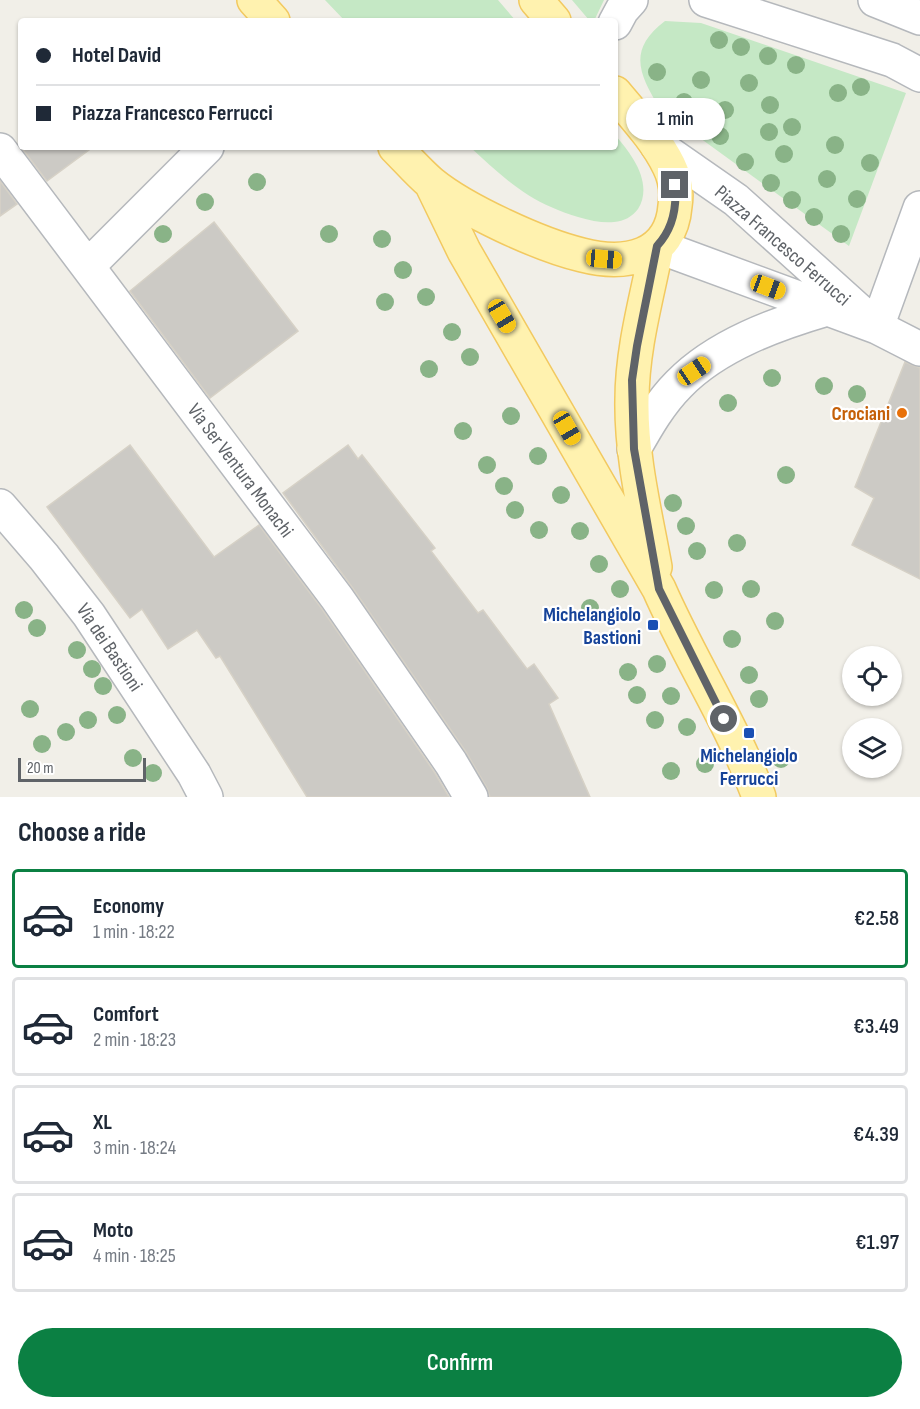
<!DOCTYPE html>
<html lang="en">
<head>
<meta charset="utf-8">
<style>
	body { margin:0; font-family:"Sofia Sans Condensed",sans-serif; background:#f2f2f3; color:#1f2937; height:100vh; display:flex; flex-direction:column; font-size:22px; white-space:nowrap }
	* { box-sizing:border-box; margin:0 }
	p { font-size:20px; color:#747a83 }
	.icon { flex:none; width:33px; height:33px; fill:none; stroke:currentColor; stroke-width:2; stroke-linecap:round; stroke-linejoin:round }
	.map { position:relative; height:797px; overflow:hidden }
	.side { display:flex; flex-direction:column; background:#fff; flex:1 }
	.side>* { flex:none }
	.guide { position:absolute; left:18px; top:18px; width:600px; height:132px; border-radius:6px; box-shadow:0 2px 4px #0004; display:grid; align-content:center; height:132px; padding:0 18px; background:#fff }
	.buttons { position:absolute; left:842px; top:646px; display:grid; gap:12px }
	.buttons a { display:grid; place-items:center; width:60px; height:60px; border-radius:50%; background:#fff; box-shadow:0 2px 4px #0004; font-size:30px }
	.scale { position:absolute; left:18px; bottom:15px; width:128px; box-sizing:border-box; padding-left:6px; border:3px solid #5f6368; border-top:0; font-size:16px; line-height:21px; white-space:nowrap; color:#5f6368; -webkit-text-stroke:4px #fff; paint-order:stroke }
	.end { position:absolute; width:27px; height:27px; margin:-14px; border:8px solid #5f6368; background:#fff; box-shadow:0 0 0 3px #fff }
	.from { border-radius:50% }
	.bubble { position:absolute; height:42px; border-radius:21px; background:#fff; box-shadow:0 2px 4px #0004; font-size:20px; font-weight:600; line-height:42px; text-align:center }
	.car { position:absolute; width:18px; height:36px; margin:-18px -9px; border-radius:8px; box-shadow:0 0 4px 2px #0007; background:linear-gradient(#f5c518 24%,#345 0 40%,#f5c518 0 76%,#345 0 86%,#f5c518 0) }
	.guide b { display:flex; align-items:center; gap:21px; height:57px; font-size:22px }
	.guide b+b { border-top:2px solid #e0e1e3 }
	.guide i { width:15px; height:15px; background:#1f2937 }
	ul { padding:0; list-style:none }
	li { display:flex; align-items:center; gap:18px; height:99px; margin:0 12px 9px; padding:0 6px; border:3px solid #e0e1e3; border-radius:6px }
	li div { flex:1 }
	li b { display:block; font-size:22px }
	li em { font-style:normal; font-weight:600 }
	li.on { border-color:#0b8043 }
	li>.icon { width:54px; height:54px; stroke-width:1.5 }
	h2 { padding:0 18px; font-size:27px; line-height:72px }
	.primary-button { display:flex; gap:12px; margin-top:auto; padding:12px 18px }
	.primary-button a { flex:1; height:69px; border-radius:36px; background:#0b8043; color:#fff; font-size:24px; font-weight:600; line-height:69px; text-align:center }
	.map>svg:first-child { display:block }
	.green { fill:#c5e8c5 }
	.building { fill:#cccac5; stroke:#d6d1c6; stroke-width:1.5 }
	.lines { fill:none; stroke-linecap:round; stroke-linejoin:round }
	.minor-casing { stroke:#b5b8bc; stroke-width:36 }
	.major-casing { stroke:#f2c960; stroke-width:36 }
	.minor { stroke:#fff; stroke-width:33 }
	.major { stroke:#fff2af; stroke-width:33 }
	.tree { fill:#89b387 }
	.route { stroke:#5f6368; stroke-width:8 }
	.food-dot { fill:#e8710a; stroke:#fff; stroke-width:2 }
	.transit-dot { fill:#1a4fb4; stroke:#fff; stroke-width:2 }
	.labels { text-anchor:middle; stroke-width:4.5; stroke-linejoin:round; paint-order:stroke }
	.street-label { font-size:20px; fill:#5f6368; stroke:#fff }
	.food-label { font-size:20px; font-weight:bold; fill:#c56008; stroke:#fff; text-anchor:end }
	.transit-label { font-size:20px; font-weight:bold; fill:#164399; stroke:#fff; text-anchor:end }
</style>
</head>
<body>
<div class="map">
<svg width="920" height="797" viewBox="0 0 920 797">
	<rect width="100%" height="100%" fill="#f1efe8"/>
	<path class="green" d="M325,0H498L516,21H345Z
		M572,0H604L594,21L589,20Z
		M665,21L701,23L906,93L849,246L660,109C639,74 627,50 665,21Z
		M615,135C631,153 654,183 638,209C632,217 624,221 614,222C595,224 569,215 551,207C521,195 494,169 470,147H615Z"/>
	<path class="building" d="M21,147H93L47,181Z
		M0,181L17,204L0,216Z
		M214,222L298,331L210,398L130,291Z
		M905,362L920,368V579L852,545L874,498L855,487Z
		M130,445L214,557L259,525L322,609L435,773L449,797H307L220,656L216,658L197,630L168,649L142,609L130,618L47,507Z
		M348,445L358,459L362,455L435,548L431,551L478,613L483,610L527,669L534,664L558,698L549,704L590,797H490L487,788L466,752L352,587L283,493Z"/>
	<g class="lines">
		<defs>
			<path id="minor" d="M706,0L892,60L920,75
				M875,0L920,18
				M615,23L622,10L631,0
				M657,145L736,200L877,327
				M0,150L337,598L451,763L471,797
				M657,246L877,327L920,349
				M88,266L207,147
				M877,327L920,208
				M634,449C647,426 660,403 679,384C717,345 776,324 827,309
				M0,506L44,557L89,615L194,774L206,797"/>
			<path id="major" d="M254,0L273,21
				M536,0L554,21
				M395,147C407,159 418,172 431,183C464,210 540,245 582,255C625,266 671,258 675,206C677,193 675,178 669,166C656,139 634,116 615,93
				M431,183L464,251L659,589C690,660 733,725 759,797
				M655,567C645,512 631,456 632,400C632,348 647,297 657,246"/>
		</defs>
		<use href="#minor" class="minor-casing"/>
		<use href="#major" class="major-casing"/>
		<use href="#minor" class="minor"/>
		<use href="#major" class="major"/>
	</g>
	<g class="tree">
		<circle cx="719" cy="40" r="9"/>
		<circle cx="741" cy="47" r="9"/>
		<circle cx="768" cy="56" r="9"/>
		<circle cx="796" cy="65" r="9"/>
		<circle cx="657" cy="72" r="9"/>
		<circle cx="701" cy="80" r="9"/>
		<circle cx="749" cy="83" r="9"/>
		<circle cx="861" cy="87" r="9"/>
		<circle cx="838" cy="93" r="9"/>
		<circle cx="684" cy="102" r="9"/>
		<circle cx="770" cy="105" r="9"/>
		<circle cx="725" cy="110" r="9"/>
		<circle cx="698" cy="119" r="9"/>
		<circle cx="792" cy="127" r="9"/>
		<circle cx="769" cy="132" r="9"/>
		<circle cx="720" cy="136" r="9"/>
		<circle cx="835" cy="145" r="9"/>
		<circle cx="784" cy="154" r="9"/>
		<circle cx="745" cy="162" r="9"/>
		<circle cx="870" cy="163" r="9"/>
		<circle cx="827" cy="179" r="9"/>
		<circle cx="257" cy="182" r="9"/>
		<circle cx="771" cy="183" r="9"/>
		<circle cx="857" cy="199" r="9"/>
		<circle cx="792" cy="200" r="9"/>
		<circle cx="205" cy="202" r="9"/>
		<circle cx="814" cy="217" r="9"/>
		<circle cx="163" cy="234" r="9"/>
		<circle cx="329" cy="234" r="9"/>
		<circle cx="841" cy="234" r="9"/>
		<circle cx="382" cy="239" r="9"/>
		<circle cx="403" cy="270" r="9"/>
		<circle cx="426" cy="297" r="9"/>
		<circle cx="385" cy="302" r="9"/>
		<circle cx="452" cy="332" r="9"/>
		<circle cx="470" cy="357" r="9"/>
		<circle cx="429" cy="369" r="9"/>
		<circle cx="772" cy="378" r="9"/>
		<circle cx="824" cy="386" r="9"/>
		<circle cx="857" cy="394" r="9"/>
		<circle cx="728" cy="403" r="9"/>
		<circle cx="511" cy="416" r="9"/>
		<circle cx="463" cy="431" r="9"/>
		<circle cx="538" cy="456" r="9"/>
		<circle cx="487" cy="465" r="9"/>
		<circle cx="786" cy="475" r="9"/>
		<circle cx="504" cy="486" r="9"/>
		<circle cx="561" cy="495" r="9"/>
		<circle cx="673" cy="503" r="9"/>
		<circle cx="515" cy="510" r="9"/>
		<circle cx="686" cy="526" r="9"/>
		<circle cx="539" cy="530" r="9"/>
		<circle cx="580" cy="531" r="9"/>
		<circle cx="737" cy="543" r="9"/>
		<circle cx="697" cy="551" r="9"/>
		<circle cx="599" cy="564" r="9"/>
		<circle cx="620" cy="589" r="9"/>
		<circle cx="751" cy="589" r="9"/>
		<circle cx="714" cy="590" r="9"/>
		<circle cx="590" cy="608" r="9"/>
		<circle cx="24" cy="610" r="9"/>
		<circle cx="775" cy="621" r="9"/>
		<circle cx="37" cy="628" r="9"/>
		<circle cx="732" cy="639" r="9"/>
		<circle cx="77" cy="650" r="9"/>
		<circle cx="657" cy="664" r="9"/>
		<circle cx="92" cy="669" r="9"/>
		<circle cx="628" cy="672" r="9"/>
		<circle cx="749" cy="675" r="9"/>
		<circle cx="103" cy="686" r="9"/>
		<circle cx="637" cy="695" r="9"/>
		<circle cx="671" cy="696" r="9"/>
		<circle cx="759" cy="699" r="9"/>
		<circle cx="30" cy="709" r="9"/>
		<circle cx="117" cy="715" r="9"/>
		<circle cx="88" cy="720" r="9"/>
		<circle cx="655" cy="720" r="9"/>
		<circle cx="687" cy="727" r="9"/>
		<circle cx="66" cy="732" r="9"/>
		<circle cx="42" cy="744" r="9"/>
		<circle cx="133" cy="758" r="9"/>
		<circle cx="781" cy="759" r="9"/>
		<circle cx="705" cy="764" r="9"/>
		<circle cx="671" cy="771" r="9"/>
		<circle cx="153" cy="773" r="9"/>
	</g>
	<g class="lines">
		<path class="route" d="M675,185C677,208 673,229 657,246L637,346L632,380L634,449L659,589L724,719"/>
	</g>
	<circle class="food-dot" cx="902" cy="413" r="6"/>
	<g class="transit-dot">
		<rect x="647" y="619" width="12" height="12" rx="3"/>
		<rect x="743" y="727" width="12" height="12" rx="3"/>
	</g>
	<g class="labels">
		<g class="street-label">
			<text transform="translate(783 245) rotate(41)" y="7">Piazza Francesco Ferrucci</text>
			<text transform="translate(241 470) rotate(53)" y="7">Via Ser Ventura Monachi</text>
			<text transform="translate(110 647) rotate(56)" y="7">Via dei Bastioni</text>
		</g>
		<g class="food-label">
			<text x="890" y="420">Crociani</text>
		</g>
		<g class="transit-label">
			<text x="641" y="621">Michelangiolo<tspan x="641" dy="23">Bastioni</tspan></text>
			<text x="749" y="762" text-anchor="middle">Michelangiolo<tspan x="749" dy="23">Ferrucci</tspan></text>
		</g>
	</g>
</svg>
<div class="buttons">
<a><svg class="icon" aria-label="locate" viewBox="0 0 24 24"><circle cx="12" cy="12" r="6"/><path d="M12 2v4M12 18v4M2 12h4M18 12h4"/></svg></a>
<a><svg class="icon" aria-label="layers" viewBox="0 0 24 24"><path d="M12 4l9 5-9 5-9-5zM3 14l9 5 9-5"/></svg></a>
</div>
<div class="scale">20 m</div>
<i class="end from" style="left:724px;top:719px"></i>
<i class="end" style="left:675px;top:185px"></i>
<div class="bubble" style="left:626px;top:98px;width:99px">1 min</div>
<i class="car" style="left:604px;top:259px;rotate:95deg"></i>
<i class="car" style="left:768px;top:287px;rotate:110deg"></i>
<i class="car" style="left:502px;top:316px;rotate:149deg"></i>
<i class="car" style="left:694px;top:371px;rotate:56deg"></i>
<i class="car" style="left:567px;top:428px;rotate:150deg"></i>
<div class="guide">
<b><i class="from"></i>Hotel David</b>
<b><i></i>Piazza Francesco Ferrucci</b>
</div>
</div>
<section class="side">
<h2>Choose a ride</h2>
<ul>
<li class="on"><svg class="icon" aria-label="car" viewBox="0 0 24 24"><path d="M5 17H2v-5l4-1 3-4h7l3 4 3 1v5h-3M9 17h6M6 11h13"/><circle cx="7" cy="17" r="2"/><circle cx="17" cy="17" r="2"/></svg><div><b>Economy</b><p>1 min · 18:22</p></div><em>€2.58</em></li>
<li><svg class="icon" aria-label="car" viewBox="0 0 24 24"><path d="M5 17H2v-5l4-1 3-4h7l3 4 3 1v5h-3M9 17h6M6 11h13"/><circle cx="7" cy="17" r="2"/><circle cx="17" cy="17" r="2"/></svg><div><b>Comfort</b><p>2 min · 18:23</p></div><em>€3.49</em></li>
<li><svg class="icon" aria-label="car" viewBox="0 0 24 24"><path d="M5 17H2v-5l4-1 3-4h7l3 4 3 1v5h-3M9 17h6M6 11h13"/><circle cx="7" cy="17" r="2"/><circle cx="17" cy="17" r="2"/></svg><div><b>XL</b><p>3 min · 18:24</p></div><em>€4.39</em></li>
<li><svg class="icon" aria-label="car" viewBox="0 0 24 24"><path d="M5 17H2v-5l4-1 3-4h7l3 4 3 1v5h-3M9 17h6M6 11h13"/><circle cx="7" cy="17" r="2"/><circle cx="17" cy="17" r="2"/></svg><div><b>Moto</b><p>4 min · 18:25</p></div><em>€1.97</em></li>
</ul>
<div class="primary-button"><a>Confirm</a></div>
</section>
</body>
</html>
